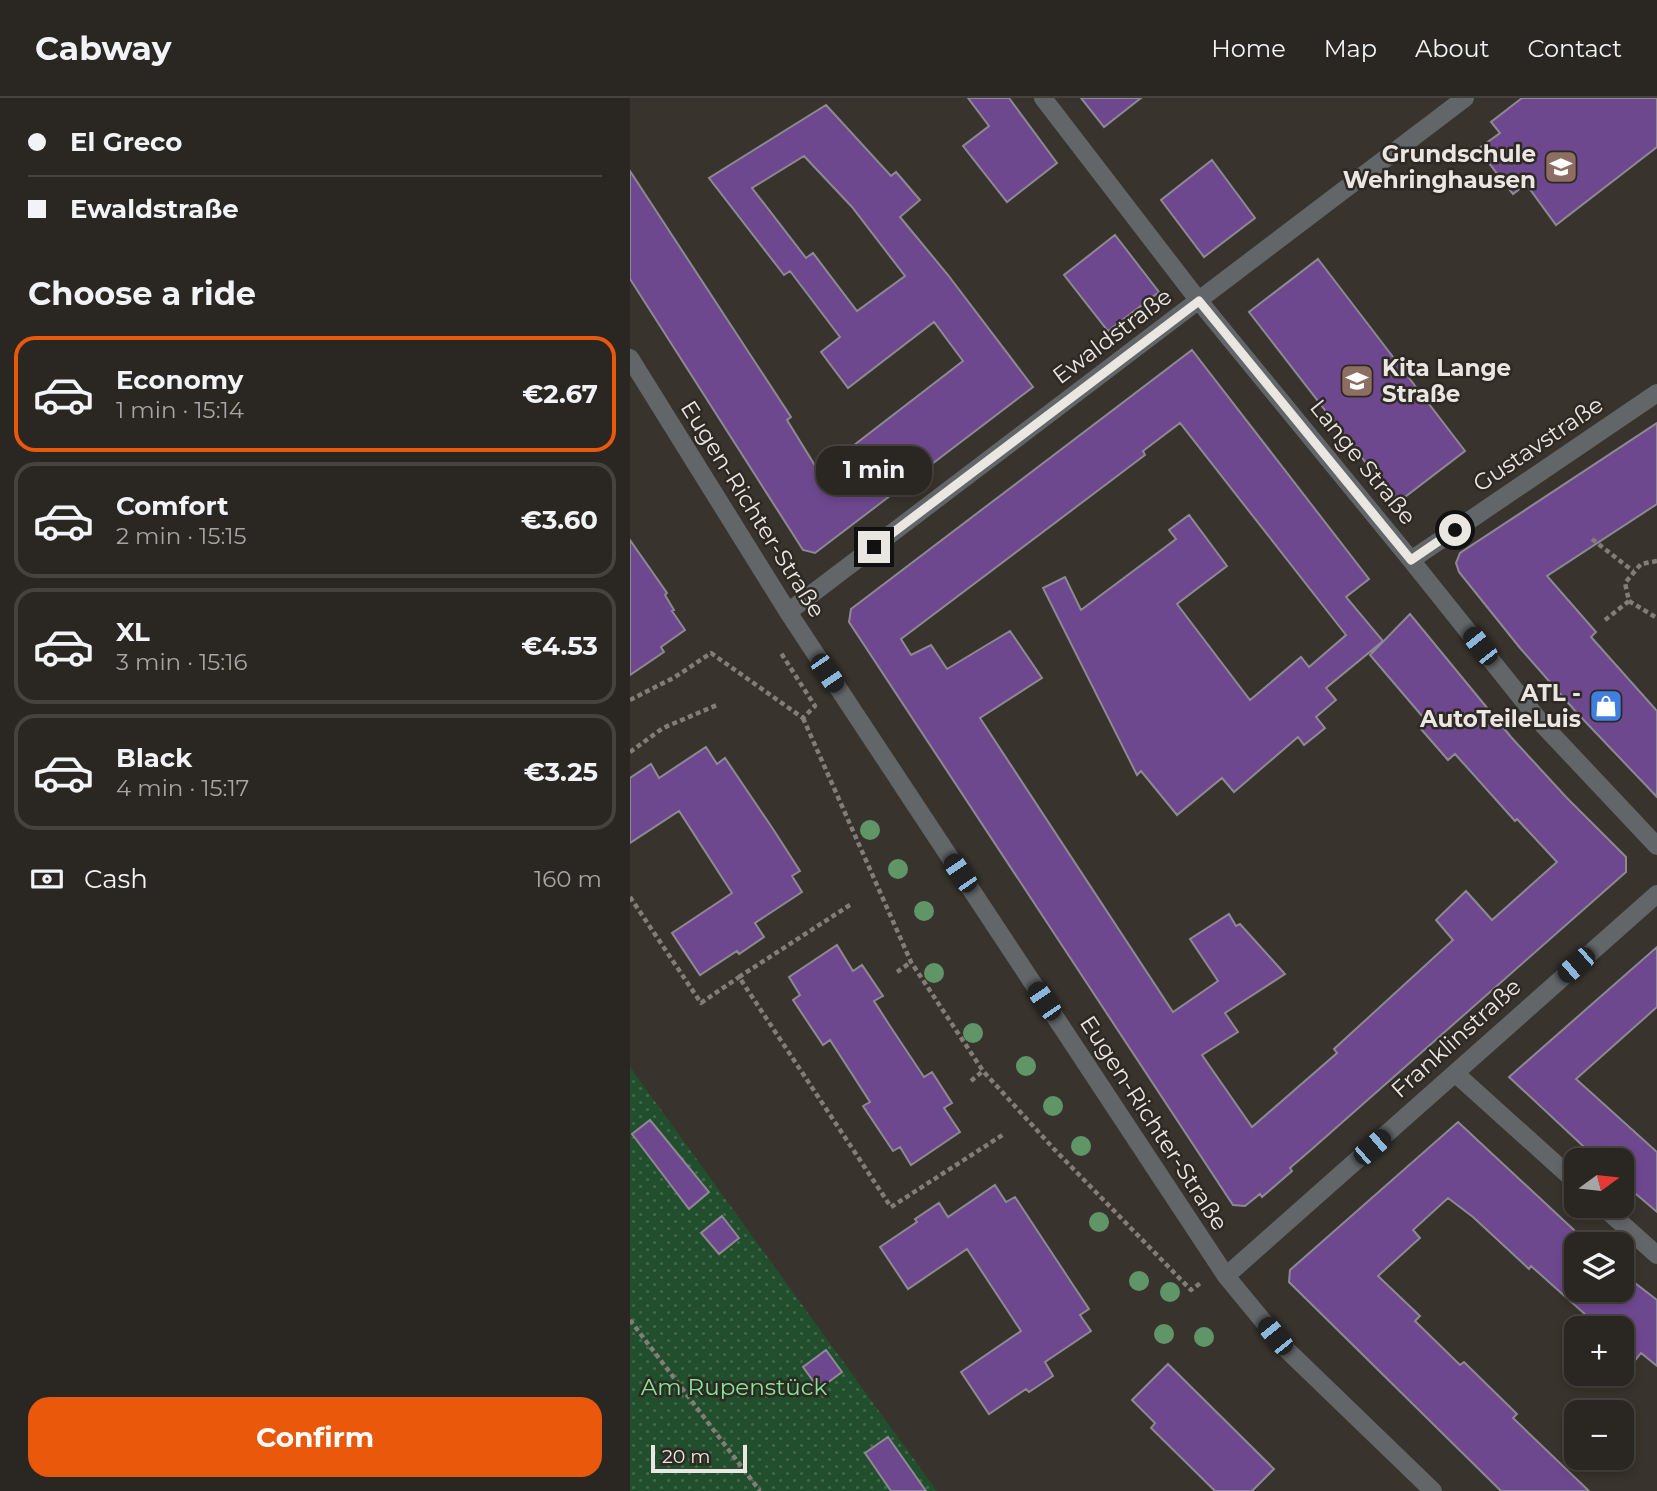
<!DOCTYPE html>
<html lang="en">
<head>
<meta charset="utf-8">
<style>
	body { margin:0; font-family:Montserrat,sans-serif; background:#322e2a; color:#f1f3f6; height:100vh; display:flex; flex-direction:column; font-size:26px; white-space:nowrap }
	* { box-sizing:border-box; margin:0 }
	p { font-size:23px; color:#a5a5a5 }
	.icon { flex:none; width:38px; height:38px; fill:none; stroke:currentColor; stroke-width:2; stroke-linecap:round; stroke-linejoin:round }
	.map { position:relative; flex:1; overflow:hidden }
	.side { display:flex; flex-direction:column; background:#2a2621; width:630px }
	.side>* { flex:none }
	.guide { display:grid; align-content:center; height:154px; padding:0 28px; background:#2a2621 }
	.needle { width:46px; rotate:75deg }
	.tools { position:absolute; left:934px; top:1050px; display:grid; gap:14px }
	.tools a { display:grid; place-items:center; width:70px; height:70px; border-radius:14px; background:#2a2621; box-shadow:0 4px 10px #0003,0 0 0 2px #46433f; font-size:35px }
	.scale { position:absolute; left:21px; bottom:18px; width:96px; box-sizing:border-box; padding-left:7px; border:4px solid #eae7e2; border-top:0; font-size:19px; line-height:24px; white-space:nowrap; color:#eae7e2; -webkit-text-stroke:5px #2e2922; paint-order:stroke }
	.end { position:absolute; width:32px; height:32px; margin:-16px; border:9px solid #eae7e2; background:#111; box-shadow:0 0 0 4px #111 }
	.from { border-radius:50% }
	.bubble { position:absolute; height:49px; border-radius:21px; background:#2a2621; box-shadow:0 4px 10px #0003,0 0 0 2px #46433f; font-size:23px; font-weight:700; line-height:49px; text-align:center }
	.car { position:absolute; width:21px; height:42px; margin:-21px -10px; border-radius:9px; box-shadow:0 0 5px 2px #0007; background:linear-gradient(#222 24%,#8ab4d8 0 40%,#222 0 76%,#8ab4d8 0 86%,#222 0) }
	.guide b { display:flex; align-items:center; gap:24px; height:66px; font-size:26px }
	.guide b+b { border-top:2px solid #46433f }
	.guide i { width:18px; height:18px; background:#f1f3f6 }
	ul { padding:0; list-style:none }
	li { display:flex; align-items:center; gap:21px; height:116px; margin:0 14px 10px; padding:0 14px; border:4px solid #46433f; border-radius:21px }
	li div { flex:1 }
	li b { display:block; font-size:26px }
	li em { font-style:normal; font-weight:700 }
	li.active { border-color:#ea580c }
	li>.icon { width:63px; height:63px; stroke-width:1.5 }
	h2 { padding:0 28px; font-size:32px; line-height:84px }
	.pay { display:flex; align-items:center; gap:18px; height:77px; padding:0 28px; font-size:26px }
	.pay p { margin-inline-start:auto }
	.action { display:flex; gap:14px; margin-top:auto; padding:14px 28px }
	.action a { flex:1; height:80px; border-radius:21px; background:#ea580c; color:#fff; font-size:28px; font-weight:700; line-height:80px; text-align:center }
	header { display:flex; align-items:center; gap:42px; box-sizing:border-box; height:98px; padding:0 35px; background:#2a2621; border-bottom:2px solid #46433f }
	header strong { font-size:33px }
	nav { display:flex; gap:38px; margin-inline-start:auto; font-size:24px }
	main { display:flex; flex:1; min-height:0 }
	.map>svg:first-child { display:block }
	.green { fill:url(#green-dots) }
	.building { fill:#6e488f; stroke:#8d8992; stroke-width:2; fill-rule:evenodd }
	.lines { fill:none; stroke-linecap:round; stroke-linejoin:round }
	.path { stroke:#827d77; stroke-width:4.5; stroke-dasharray:5 3.5; stroke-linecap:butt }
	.minor { stroke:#626668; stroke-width:18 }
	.tree { fill:#609667 }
	.route { stroke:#eae7e2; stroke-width:9 }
	.labels { text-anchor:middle; stroke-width:5; stroke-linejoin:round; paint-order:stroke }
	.poi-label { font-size:23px; font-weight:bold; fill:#eae7e2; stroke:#2e2922; text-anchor:end }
	.street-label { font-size:23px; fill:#eae7e2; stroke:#2e2922 }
	.park-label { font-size:23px; fill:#80e798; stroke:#2e2922 }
</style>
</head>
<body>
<header>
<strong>Cabway</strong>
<nav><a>Home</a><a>Map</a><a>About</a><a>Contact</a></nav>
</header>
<main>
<section class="side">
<div class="guide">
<b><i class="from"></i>El Greco</b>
<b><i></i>Ewaldstraße</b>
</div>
<h2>Choose a ride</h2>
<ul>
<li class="active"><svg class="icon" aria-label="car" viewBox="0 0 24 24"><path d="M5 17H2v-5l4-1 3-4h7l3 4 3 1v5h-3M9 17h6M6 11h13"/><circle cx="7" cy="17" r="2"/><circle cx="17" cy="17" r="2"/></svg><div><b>Economy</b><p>1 min · 15:14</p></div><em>€2.67</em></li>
<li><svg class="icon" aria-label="car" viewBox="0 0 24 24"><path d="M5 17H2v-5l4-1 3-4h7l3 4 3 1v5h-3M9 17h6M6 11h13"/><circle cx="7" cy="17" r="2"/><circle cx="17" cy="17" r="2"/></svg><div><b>Comfort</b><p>2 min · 15:15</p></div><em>€3.60</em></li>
<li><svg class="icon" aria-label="car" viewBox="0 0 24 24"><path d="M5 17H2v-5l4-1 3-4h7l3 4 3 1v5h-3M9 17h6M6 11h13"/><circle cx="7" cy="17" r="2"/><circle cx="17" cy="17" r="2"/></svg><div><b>XL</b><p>3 min · 15:16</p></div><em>€4.53</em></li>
<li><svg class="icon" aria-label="car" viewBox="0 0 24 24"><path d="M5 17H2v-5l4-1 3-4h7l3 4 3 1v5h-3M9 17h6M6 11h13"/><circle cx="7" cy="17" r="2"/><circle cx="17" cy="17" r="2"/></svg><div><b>Black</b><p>4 min · 15:17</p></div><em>€3.25</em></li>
</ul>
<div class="pay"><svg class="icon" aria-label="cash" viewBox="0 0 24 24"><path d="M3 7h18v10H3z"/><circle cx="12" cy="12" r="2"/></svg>Cash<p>160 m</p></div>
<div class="action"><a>Confirm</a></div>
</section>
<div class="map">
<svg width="1027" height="1393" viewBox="0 0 1027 1393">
	<defs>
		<pattern id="green-dots" width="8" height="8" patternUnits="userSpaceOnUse" patternTransform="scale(1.75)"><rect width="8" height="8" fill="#214e2c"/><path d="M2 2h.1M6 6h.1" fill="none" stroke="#41684a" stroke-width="1.8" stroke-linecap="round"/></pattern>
	</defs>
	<rect width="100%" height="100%" fill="#38332c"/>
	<path class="green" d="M0,969L296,1378L307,1393H0Z"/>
	<path class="building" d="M338,0H379L427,65L377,104L333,48L359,28Z
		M451,0H511L474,29Z
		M892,0H1027V49L926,127L896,86L883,96L848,51L870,35L861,24Z
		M196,7L261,78L266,74L290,102L270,119L318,177L403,289L185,455L173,452L0,181V73L161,319L157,322L189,374L333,263L304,224L218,290L191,254L210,239L160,173L154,177L79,80ZM174,58L222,109L275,178L227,213L183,155L176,160L122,90Z
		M582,62L625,120L574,159L531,102Z
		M485,137L529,194L478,233L434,177Z
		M688,161L835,353L767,405L619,214Z
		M562,252L739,481L716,499L753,543L696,590L706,602L686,619L695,630L674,647L668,639L604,694L592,680L547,717L511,673L507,677L413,490L435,479L451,512L546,441L539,432L559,417L597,468L547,506L620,602L671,559L679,569L716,537L550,325L513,353L515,357L271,541L281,557L301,547L317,571L380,533L412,580L350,620L543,914L588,883L560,841L599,816L606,828L610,826L655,876L595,915L608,934L572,957L622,1029L707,955L704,951L823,842L806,822L836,793L862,822L927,764L887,721L885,723L825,656L818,662L791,631L798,625L740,557L780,516L881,639L936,699L996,759V774L682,1051L660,1070L662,1073L632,1099L630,1096L615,1108L603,1107L219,524L221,511Z
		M1027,325V406L917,478L966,534L961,539L1027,613V699L947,615L890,550L829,474L826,465L830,455Z
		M0,442L37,495L35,497L44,512L42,513L55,532L31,549L34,554L0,577Z
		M76,649L87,666L95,660L143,731L170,773L162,778L172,794L125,825L134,839L109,856L107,853L70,877L42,835L102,795L49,713L0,745V680L21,666L29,680Z
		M207,847L223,873L232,867L253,898L244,903L260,928L294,979L302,974L322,1005L314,1010L330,1034L281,1067L270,1049L263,1053L233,1008L240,1004L200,942L193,947L163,902L170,897L159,879Z
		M1027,849V909L946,981L1027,1054V1114L992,1084V1062H968L879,979Z
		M20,1022L79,1094L59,1111L2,1036Z
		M828,1024L959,1146H947V1192H992V1175L1027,1202V1268L1011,1255L992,1279V1230H974L957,1218L901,1168L899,1171L843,1119L818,1100L783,1132L790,1140L748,1178L790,1218L785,1223L830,1267L834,1264L887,1316L883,1320L959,1393H871L659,1184L660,1172Z
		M365,1087L376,1104L385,1099L445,1190L459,1211L450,1217L461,1233L415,1264L423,1278L399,1294L396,1291L359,1316L331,1274L391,1233L337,1151L278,1191L250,1149L287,1124L285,1121L309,1105L318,1119Z
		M92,1118L109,1140L89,1156L71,1135Z
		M196,1252L212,1274L189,1291L173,1269Z
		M538,1266L644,1371L622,1393H585L521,1330L525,1325L502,1302Z
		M258,1339L296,1393H261L235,1355Z"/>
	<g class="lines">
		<path class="path" d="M962,441L1003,473
			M1027,463L1011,466L995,485L999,503L1027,520
			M975,522L999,503
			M0,602L45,579L81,555L173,620L185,608L151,555
			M173,620L281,864L353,973L424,1051L561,1192L572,1184
			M0,654L33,630L87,607
			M0,799L71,905L109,879
			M220,807L109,879L261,1109L374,1036
			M267,874L281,864
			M341,983L353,973
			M0,1222L130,1393"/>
		<path class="minor" d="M413,0L569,203L781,462L913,627L1027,748
			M0,260L158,514L596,1178L657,1252L803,1393
			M781,462L1027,295
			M158,514L835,0
			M825,975L947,1085
			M972,1108L1027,1157
			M596,1178L1027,796"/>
	</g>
	<g class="tree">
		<circle cx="240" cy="732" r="10"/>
		<circle cx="268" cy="771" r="10"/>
		<circle cx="294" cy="813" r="10"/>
		<circle cx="304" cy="875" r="10"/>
		<circle cx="343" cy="935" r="10"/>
		<circle cx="396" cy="968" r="10"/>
		<circle cx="423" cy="1008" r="10"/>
		<circle cx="451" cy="1048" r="10"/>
		<circle cx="469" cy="1124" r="10"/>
		<circle cx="509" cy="1183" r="10"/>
		<circle cx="540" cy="1194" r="10"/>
		<circle cx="534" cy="1236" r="10"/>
		<circle cx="574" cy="1239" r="10"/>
	</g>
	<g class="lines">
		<path class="route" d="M244,449L569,203L781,462L825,432"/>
	</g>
	<defs>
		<symbol id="school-square" viewBox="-11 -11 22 22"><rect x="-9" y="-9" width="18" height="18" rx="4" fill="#8d6e63" stroke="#2e2922"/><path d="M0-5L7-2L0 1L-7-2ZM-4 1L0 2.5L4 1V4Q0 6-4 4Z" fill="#fff"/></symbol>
		<symbol id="shop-square" viewBox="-11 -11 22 22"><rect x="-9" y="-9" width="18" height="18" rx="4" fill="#3f7fe0" stroke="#2e2922"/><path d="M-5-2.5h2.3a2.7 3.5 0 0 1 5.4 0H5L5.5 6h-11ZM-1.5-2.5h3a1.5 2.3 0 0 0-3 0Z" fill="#fff"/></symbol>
	</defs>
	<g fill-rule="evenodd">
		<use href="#school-square" x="912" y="50" width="38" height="38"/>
		<use href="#school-square" x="708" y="264" width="38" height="38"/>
		<use href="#shop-square" x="957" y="589" width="38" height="38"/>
	</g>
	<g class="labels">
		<g class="poi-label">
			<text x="906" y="64">Grundschule<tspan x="906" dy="26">Wehringhausen</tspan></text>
			<text x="752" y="278" text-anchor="start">Kita Lange<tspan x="752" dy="26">Straße</tspan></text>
			<text x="951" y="603">ATL -<tspan x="951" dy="26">AutoTeileLuis</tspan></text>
		</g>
		<g class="street-label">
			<text transform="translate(482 238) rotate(-37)" y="8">Ewaldstraße</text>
			<text transform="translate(908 346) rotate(-34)" y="8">Gustavstraße</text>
			<text transform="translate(733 364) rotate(51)" y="8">Lange Straße</text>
			<text transform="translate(123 411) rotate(58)" y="8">Eugen-Richter-Straße</text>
			<text transform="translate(826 940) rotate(-42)" y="8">Franklinstraße</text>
			<text transform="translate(524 1025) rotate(57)" y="8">Eugen-Richter-Straße</text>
		</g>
		<g class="park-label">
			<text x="104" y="1297">Am Rupenstück</text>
		</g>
	</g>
</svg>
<div class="tools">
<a><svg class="needle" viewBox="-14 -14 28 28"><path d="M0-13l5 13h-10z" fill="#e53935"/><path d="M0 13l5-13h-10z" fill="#a5a5a5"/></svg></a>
<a><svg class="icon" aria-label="layers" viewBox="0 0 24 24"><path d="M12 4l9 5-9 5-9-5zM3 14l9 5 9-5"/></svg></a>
<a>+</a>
<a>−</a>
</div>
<div class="scale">20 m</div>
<i class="end from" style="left:825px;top:432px"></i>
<i class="end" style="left:244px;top:449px"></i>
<div class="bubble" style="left:186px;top:348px;width:116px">1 min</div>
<i class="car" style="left:850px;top:548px;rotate:322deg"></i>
<i class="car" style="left:197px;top:575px;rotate:146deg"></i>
<i class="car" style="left:330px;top:775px;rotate:326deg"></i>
<i class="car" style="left:946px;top:867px;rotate:229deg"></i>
<i class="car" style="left:414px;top:903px;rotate:326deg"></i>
<i class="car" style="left:742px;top:1049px;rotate:49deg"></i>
<i class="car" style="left:645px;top:1238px;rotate:321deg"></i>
</div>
</main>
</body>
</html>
